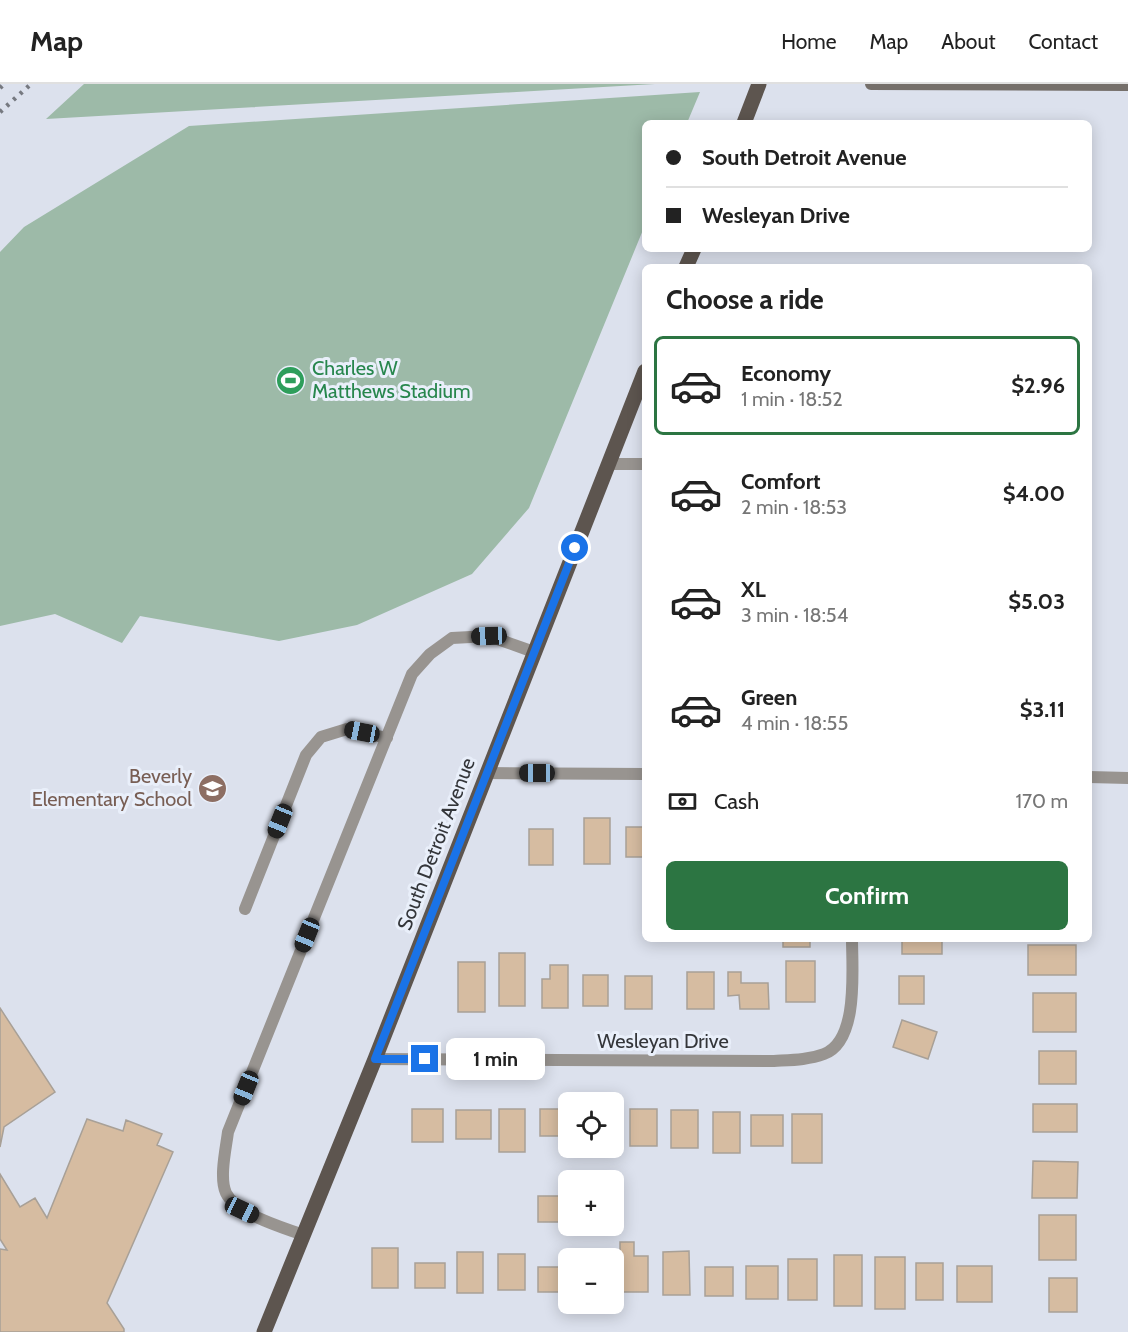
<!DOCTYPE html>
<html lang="en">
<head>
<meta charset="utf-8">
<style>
	body { margin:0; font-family:Cabin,sans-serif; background:#f6f6f6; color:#222; height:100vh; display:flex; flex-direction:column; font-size:22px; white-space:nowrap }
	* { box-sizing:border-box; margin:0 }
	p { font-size:20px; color:#767676 }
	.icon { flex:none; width:33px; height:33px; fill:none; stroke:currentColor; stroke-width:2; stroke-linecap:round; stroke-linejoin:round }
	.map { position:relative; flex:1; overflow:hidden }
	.details { position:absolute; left:642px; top:180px; width:450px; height:678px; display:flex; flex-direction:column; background:#fff; border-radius:9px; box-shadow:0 3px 15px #0003 }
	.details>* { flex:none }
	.guide { position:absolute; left:642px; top:36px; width:450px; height:132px; border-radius:9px; box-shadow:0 3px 15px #0003; display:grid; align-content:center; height:132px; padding:0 24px; background:#fff }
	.tools { position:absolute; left:558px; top:1008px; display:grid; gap:12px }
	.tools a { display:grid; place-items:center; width:66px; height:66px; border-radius:9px; background:#fff; box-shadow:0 3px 15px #0003; font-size:30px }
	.end { position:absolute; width:27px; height:27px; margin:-14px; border:8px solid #1a73e8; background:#fff; box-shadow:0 0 0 3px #fff }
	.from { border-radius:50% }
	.bubble { position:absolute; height:42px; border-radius:9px; background:#fff; box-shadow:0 3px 15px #0003; font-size:20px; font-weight:700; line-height:42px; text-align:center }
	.car { position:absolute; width:18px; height:36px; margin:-18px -9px; border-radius:8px; box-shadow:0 0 4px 2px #0007; background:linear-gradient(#222 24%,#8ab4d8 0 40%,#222 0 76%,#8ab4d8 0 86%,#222 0) }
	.guide b { display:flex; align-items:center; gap:21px; height:57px; font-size:22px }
	.guide b+b { border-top:2px solid #e0e0e0 }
	.guide i { width:15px; height:15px; background:#222 }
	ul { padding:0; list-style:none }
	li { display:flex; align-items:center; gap:18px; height:99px; margin:0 12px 9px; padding:0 12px; border:3px solid transparent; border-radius:9px }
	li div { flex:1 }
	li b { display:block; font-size:22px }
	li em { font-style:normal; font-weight:700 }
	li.on { border-color:#2c7542 }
	li>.icon { width:54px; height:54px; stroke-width:1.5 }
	h2 { padding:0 24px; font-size:27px; line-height:72px }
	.pay { display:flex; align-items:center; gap:15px; height:66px; padding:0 24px; font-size:22px }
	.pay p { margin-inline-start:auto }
	.primary-button { display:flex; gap:12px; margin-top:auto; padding:12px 24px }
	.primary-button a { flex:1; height:69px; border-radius:9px; background:#2c7542; color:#fff; font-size:24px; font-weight:700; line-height:69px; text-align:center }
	header { display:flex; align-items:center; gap:36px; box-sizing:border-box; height:84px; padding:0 30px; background:#fff; border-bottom:2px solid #e0e0e0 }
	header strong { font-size:28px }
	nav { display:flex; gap:33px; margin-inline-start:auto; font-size:21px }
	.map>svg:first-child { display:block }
	.green { fill:#9dbaa8 }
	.building { fill:#d6bca1; stroke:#a8a097; stroke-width:1.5 }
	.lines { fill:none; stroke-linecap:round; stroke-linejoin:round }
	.lane { stroke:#989490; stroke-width:12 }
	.street { stroke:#989490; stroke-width:12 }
	.secondary { stroke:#756f6a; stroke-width:12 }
	.primary { stroke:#5d554f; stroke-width:15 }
	.rail { stroke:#767980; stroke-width:4.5; stroke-dasharray:3 6; stroke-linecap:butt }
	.route { stroke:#1a73e8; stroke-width:8 }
	.labels { text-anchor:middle; stroke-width:6; stroke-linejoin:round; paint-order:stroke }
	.leisure-label { font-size:20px; fill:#27864d; stroke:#e9effa; text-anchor:start }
	.education-label { font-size:20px; fill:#785e54; stroke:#e9effa; text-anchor:end }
	.street-label { font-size:20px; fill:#34363a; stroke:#e9effa }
</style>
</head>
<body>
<header>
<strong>Map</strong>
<nav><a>Home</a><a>Map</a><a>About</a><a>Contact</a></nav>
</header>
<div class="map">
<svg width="1128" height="1248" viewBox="0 0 1128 1248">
	<rect width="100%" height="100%" fill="#dce1ed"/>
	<path class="green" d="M84,0H655L46,35Z
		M700,8L687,39H645V141L529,424L472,490L357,541L279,557L140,532L122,559L55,530L0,542V168L24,143L189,42Z"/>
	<path class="building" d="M584,734H610V780H584Z
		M626,743H645V773H626Z
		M529,745H553V781H529Z
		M783,855H810V863H783Z
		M902,855H942V870H902Z
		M1028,861H1076V891H1028Z
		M499,869H525V922H499Z
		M786,877H815V918H786Z
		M458,878H485V928H458Z
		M550,881H568V924H542V895H550Z
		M687,888H714V925H687Z
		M728,888H741V899H768L769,925H740L739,911L728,912Z
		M583,891H608V922H583Z
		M625,892H652V925H625Z
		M899,892H924V920H899Z
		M1033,909H1076V948H1033Z
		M0,924L55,1008L4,1043L0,1063Z
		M902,936L937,948L928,975L893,963Z
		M1039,967H1076V1000H1039Z
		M1033,1020H1077V1048H1033Z
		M412,1025H443V1058H412Z
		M499,1025H525V1068H499Z
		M540,1025H568V1052H540Z
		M630,1025H657V1062H630Z
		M456,1026H491V1055H456Z
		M671,1026H698V1064H671Z
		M713,1028H740V1069H713Z
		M792,1030H822V1079H792Z
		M751,1031H783V1062H751Z
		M87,1035L123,1047L126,1036L162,1050L157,1061L173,1068L107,1219L124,1245V1248H0V1165L7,1166L0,1155V1090L20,1123L35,1114L47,1134Z
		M1033,1077L1078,1078L1077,1114H1032Z
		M538,1112H568V1138H538Z
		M1039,1131H1076V1176H1039Z
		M620,1158H634V1172H648V1208H620Z
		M372,1164H398V1204H372Z
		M689,1167L690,1211H663V1168Z
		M457,1168H483V1209H457Z
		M498,1170H525V1206H498Z
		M834,1171H862V1222H834Z
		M875,1173H905V1225H875Z
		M788,1175H817V1216H788Z
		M415,1179H445V1204H415Z
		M916,1179H943V1216H916Z
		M746,1182H778V1215H746Z
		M957,1182H992V1218H957Z
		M538,1183H564V1208H538Z
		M705,1183H733V1212H705Z
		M1049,1194H1077V1228H1049Z"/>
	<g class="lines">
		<path class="lane" d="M245,825L306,671L321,653L347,645L387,654
			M303,1151C282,1143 236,1130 226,1109C219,1094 226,1064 228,1048L412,590L430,570L452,554L489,552L534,568"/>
		<path class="street" d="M608,380H645
			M486,689L645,690
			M1089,693L1128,694
			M375,975L774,977C791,976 808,976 824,970C859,957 852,885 852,855"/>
		<path class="secondary" d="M871,0L1128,1"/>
		<path class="primary" d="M744,39L759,0
			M686,183L694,165
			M264,1248L375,975L645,287"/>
		<path class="rail" d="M0,4L4,0
			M0,28L31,0"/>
	</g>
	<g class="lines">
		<path class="route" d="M425,975H375L575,464"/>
	</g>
	<defs>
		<symbol id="stadium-disc" viewBox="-11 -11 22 22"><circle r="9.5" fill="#2e9e5b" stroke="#e9effa"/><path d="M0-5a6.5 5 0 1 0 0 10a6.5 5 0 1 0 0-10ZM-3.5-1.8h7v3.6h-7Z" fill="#fff"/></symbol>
		<symbol id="school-disc" viewBox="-11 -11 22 22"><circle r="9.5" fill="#8d6e63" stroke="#e9effa"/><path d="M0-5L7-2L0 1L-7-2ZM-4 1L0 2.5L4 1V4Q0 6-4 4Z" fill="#fff"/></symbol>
	</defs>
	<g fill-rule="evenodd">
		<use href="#stadium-disc" x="274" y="280" width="33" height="33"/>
		<use href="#school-disc" x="196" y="688" width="33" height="33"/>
	</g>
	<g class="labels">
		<g class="leisure-label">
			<text x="312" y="291">Charles W<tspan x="312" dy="23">Matthews Stadium</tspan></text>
		</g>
		<g class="education-label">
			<text x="192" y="699">Beverly<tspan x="192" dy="23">Elementary School</tspan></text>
		</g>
		<g class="street-label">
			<text transform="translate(436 760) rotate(-69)" y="7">South Detroit Avenue</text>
			<text x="663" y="964">Wesleyan Drive</text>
		</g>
	</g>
</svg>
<div class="tools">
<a><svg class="icon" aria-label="locate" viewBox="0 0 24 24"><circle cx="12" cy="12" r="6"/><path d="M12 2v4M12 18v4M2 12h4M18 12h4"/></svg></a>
<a>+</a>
<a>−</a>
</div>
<i class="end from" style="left:575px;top:464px"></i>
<i class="end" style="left:425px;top:975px"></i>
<div class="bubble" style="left:446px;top:954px;width:99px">1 min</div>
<i class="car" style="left:489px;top:552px;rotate:268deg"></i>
<i class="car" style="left:362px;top:648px;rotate:281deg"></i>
<i class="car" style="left:537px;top:689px;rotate:270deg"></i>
<i class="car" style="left:280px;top:737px;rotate:202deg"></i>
<i class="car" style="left:307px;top:851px;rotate:202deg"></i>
<i class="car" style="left:246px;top:1004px;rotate:202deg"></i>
<i class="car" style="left:242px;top:1126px;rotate:115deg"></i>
<div class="guide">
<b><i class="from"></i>South Detroit Avenue</b>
<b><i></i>Wesleyan Drive</b>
</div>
<section class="details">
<h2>Choose a ride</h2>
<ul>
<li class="on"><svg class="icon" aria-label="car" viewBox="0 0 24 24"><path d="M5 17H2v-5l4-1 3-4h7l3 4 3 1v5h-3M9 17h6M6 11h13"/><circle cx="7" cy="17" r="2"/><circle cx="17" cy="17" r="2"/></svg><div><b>Economy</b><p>1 min · 18:52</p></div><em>$2.96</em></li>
<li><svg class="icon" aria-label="car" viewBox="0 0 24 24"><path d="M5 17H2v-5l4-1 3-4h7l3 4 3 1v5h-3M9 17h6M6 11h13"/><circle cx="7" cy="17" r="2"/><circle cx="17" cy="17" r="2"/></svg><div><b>Comfort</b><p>2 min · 18:53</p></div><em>$4.00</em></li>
<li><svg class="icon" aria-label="car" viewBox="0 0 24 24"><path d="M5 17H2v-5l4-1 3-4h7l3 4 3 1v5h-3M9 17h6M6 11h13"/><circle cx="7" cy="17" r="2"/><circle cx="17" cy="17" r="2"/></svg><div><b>XL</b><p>3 min · 18:54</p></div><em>$5.03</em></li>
<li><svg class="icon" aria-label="car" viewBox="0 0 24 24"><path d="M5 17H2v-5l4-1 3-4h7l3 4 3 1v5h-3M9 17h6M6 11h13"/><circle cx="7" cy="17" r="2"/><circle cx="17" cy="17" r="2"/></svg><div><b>Green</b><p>4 min · 18:55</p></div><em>$3.11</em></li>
</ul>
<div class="pay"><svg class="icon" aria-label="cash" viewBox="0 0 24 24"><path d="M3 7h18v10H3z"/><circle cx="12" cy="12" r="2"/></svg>Cash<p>170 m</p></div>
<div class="primary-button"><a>Confirm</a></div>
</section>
</div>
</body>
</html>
